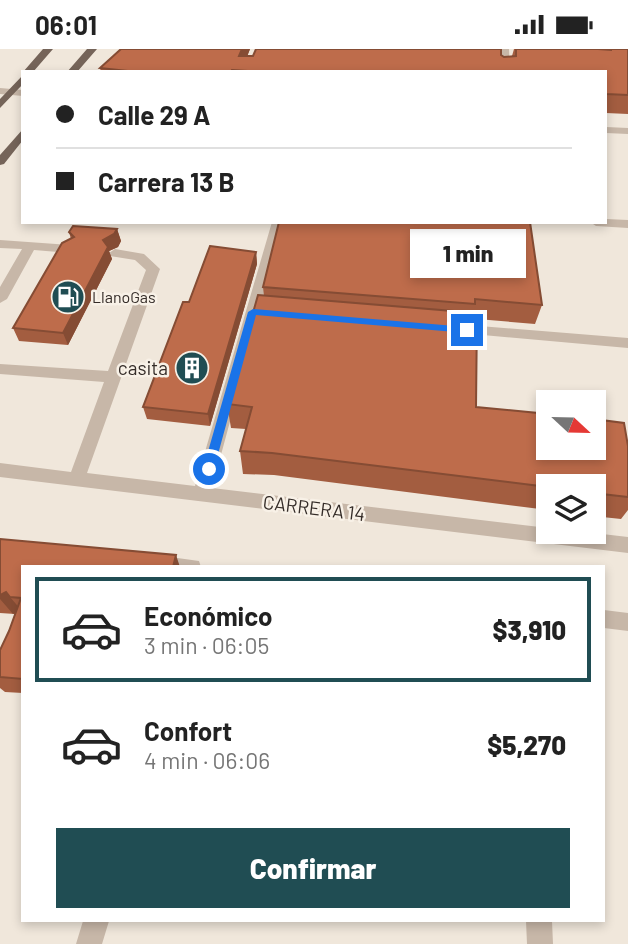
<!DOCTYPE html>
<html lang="es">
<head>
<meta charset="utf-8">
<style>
	body { margin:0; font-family:Barlow,sans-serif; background:#f2f2f2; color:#222; height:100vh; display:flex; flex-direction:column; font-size:26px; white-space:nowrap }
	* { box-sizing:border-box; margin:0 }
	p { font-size:23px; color:#767676 }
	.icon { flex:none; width:38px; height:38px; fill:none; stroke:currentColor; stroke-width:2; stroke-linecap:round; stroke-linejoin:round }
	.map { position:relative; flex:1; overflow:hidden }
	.drawer { position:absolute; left:21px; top:516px; width:584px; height:357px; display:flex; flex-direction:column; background:#fff; border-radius:0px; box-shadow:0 4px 10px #0003 }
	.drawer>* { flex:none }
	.banner { position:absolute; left:21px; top:21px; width:586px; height:154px; border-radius:0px; box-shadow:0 4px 10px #0003; display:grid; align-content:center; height:154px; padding:0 35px; background:#fff }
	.needle { width:46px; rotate:112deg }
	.controls { position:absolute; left:536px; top:341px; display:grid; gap:14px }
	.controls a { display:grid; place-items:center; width:70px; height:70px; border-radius:0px; background:#fff; box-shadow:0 4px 10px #0003; font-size:35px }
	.end { position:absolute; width:32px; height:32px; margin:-16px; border:9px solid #1a73e8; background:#fff; box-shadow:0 0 0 4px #fff }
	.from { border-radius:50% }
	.bubble { position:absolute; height:49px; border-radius:0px; background:#fff; box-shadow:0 4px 10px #0003; font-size:23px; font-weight:800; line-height:49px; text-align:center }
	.banner b { display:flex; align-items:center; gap:24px; height:66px; font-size:26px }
	.banner b+b { border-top:2px solid #e0e0e0 }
	.banner i { width:18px; height:18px; background:#222 }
	ul { padding:12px 0 0; list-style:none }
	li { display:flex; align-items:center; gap:21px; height:105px; margin:0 14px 10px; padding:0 21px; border:4px solid transparent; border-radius:0px }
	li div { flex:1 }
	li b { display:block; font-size:26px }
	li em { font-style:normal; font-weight:800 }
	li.current { border-color:#204d53 }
	li>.icon { width:63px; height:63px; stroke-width:1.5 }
	.button { display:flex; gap:14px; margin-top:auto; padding:14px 35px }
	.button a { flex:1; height:80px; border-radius:0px; background:#204d53; color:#fff; font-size:28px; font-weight:800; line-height:80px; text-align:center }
	.status { display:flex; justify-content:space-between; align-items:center; height:49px; padding:0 35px; background:#fff; direction:ltr }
	.status svg { height:19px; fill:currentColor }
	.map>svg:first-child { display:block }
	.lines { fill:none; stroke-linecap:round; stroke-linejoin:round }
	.minor { fill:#c7b7a8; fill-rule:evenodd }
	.major { fill:#756459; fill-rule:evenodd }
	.wall { fill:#a35d40 }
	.shaded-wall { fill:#854c34 }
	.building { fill:#be6c4b; stroke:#854c34; stroke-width:2 }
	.route { fill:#1a73e8 }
	.labels { text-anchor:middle; stroke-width:5; stroke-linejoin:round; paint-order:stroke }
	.far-poi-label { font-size:16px; fill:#342c28; stroke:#f8f1e7; text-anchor:start }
	.poi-label { font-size:19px; fill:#342c28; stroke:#f8f1e7; text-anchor:end }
	.street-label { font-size:19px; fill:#342c28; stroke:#f8f1e7 }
</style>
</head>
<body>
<div class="status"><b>06:01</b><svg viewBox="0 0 49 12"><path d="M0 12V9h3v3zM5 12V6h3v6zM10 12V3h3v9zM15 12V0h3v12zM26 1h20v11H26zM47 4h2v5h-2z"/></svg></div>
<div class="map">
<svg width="628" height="895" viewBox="0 0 628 895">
	<rect width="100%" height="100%" fill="#f0e7db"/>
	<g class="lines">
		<path class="minor" d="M499,0H509L510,23H500Z
			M0,39L23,41V47L0,45Z
			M606,78L628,79V85L606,84Z
			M606,170L628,171V179L596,177L590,173H606Z
			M272,173H284L212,439L548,479V483H585L628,488V504L0,428V414L71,423L104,333L0,325V315L108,322L146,221L135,211L110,207L109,204L115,200L144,205L160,220L87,424L195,437Z
			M0,191L70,196L76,200L70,204L34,201L7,250L0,254V238L22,200L0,199Z
			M455,275L628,289V299L450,283L448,280L450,277Z
			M156,506L199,512L201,518H149L147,514L149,508Z
			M604,561L628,564V582L604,579Z
			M83,872H109L102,895H76Z
			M526,872H552L553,895H527Z"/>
		<path class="major" d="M43,0H53L33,23H23Z
			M87,0H97L77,23H67Z
			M23,26V35L0,59V50Z
			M23,80V91L4,115L0,116V106Z"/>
	</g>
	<path class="wall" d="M121,0H250L247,7L501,6L504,8L512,7L514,0H628V65L606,64V23H101L100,19Z
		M279,173L542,256L535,275L477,270L476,358L628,448V461L621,470L593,467V438H548V461L274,426L243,425L240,402L246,380L231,379L227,355L264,247L263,238Z
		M117,180L121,192L118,198L109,202L112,210L68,296L19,292L13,279L71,190L69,183Z
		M256,203L257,215L210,377L147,370L143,358L189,253Z
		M0,490L23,518V644L5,643L0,639V601L9,582L15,565L0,564Z"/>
	<path class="shaded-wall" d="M242,0H250L242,21L239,7Z
		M117,180L121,192L118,198L109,202L112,210L68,296L63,284L103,191Z
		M256,203L257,215L210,377L208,365Z
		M176,506L180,518H173Z
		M6,543L10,548L22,562L13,565L0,550V546Z"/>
	<path class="building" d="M121,0H242L239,7H253L256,0H501V6L504,8L516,7V0H598L611,1V0H628V46L606,45V23H264L232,21L231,23H137L100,19Z
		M279,173H530L542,256L475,250V255L263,238Z
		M73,177L117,180L114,185L103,191L108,198L63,284L13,279L62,194L74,188L69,183Z
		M210,197L256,203L208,365L143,358L183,253H189Z
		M258,246L477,264L476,358L548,365V399H593V370L624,374L628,397V448L593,444V438H548L272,404L240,402L252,358L227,355Z
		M0,490L176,506L173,518H23V630L0,628V601L9,582L21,549L10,548L6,543L0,546Z"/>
	<path class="route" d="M253,260L467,278L472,281L467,284L256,266L214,420L209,424L203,420L248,263Z"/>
	<defs>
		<symbol id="fuel-disc" viewBox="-11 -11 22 22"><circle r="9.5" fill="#204d53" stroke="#f8f1e7"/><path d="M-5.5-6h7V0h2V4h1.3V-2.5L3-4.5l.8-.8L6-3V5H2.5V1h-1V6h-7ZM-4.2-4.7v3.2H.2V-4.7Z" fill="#fff"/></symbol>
		<symbol id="building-disc" viewBox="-11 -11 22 22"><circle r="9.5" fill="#204d53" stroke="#f8f1e7"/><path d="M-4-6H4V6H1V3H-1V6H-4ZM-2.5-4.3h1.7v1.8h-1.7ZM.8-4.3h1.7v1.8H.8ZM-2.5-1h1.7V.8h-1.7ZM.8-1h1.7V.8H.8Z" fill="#fff"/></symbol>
	</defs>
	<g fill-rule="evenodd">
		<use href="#fuel-disc" x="49" y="229" width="38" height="38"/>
		<use href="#building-disc" x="173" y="300" width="38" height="38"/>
	</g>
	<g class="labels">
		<g class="far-poi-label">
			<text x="92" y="254">LlanoGas</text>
		</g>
		<g class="poi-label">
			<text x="168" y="326">casita</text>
		</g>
		<g class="street-label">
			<text transform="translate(314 459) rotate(7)" y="7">CARRERA 14</text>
		</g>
	</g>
</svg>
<div class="controls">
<a><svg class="needle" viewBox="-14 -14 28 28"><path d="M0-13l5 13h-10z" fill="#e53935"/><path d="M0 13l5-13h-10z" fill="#767676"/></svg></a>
<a><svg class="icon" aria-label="layers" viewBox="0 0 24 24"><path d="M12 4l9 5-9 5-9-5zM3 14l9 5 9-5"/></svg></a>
</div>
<i class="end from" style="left:209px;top:420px"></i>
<i class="end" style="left:467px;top:281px"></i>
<div class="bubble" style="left:410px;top:180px;width:116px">1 min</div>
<div class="banner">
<b><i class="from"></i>Calle 29 A</b>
<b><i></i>Carrera 13 B</b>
</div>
<section class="drawer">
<ul>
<li class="current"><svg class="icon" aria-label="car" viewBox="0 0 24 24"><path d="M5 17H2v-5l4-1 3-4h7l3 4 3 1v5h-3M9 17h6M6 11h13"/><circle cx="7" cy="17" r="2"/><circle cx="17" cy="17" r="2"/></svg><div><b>Económico</b><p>3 min · 06:05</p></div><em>$3,910</em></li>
<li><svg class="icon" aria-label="car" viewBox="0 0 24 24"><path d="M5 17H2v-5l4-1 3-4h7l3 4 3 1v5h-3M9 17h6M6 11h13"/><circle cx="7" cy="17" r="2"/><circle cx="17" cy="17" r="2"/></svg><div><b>Confort</b><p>4 min · 06:06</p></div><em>$5,270</em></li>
</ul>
<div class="button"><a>Confirmar</a></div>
</section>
</div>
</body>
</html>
